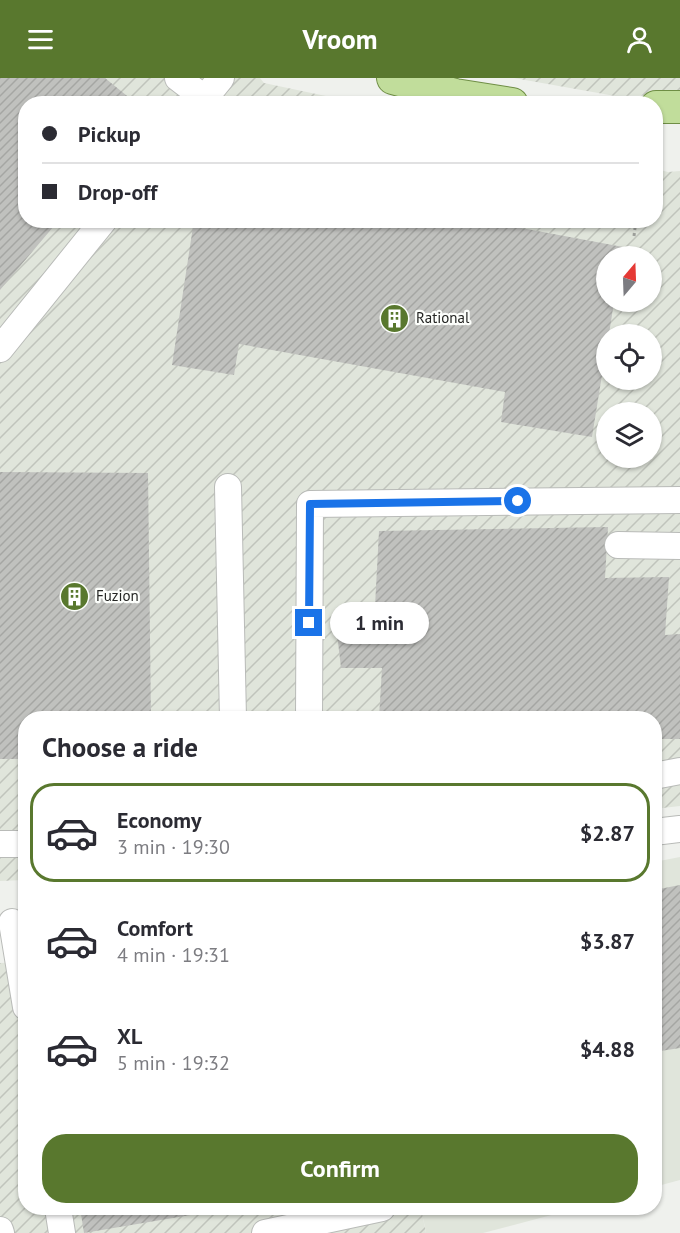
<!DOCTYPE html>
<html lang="en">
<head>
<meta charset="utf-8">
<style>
	body { margin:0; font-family:"PT Sans",sans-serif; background:#f2f2f3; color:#2b2b33; height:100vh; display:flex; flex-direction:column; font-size:22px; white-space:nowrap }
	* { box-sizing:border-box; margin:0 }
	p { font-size:20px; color:#7c7c81 }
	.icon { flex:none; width:33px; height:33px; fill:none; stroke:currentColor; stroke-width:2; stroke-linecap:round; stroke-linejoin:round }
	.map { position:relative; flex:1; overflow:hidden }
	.side { position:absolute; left:18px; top:633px; width:644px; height:504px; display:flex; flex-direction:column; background:#fff; border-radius:24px; box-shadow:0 2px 4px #0004 }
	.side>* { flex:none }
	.guide { position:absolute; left:18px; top:18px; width:645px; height:132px; border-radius:24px; box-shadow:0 2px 4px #0004; display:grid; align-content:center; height:132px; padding:0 24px; background:#fff }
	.needle { width:39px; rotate:19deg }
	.fabs { position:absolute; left:596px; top:168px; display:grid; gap:12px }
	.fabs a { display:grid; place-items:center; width:66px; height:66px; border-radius:50%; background:#fff; box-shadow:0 2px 4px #0004; font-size:30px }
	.end { position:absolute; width:27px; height:27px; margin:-14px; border:8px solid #1a73e8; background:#fff; box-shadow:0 0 0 3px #fff }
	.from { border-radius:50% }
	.bubble { position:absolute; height:42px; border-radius:21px; background:#fff; box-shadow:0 2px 4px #0004; font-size:20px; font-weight:700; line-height:42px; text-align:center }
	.guide b { display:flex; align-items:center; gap:21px; height:57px; font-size:22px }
	.guide b+b { border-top:2px solid #e1e1e2 }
	.guide i { width:15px; height:15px; background:#2b2b33 }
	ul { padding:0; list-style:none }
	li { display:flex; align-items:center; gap:18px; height:99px; margin:0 12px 9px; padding:0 12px; border:3px solid transparent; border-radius:24px }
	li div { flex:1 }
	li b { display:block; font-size:22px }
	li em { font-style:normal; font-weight:700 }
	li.on { border-color:#59782e }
	li>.icon { width:54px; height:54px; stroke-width:1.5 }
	h2 { padding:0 24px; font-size:27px; line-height:72px }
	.cta { display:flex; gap:12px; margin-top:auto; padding:12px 24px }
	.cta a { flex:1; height:69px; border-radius:24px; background:#59782e; color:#fff; font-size:24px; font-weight:700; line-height:69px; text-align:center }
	header { display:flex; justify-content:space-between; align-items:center; height:78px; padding:0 24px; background:#59782e; color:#fff; font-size:27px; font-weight:700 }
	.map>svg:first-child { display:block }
	.built { fill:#e0e5db }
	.industrial { fill:url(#industrial-furrows); fill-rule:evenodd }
	.building { fill:url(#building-hatch) }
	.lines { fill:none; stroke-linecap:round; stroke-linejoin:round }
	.minor-casing { stroke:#b9bbb8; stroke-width:28 }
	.major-casing { stroke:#6f8e45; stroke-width:34 }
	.path { stroke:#9d9f9b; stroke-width:3; stroke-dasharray:3 3; stroke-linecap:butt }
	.minor { stroke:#fff; stroke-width:26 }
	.major { stroke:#c1dd9b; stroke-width:32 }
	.route { stroke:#1a73e8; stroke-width:8 }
	.labels { text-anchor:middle; stroke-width:4.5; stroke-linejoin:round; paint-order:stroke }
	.poi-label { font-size:15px; fill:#242523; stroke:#fcfefb; text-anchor:start }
</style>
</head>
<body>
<header><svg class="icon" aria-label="menu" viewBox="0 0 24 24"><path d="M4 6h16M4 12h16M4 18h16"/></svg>Vroom<svg class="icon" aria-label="person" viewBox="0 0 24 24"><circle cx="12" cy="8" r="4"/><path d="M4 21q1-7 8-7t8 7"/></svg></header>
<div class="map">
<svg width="680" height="1155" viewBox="0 0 680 1155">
	<defs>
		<pattern id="industrial-furrows" width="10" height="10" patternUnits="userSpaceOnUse" patternTransform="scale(1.5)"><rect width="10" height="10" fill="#e0e5db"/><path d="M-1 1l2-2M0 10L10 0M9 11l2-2" fill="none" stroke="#c0c4bc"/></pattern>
		<pattern id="building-hatch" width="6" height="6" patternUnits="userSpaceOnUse" patternTransform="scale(1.5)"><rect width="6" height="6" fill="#c0c1be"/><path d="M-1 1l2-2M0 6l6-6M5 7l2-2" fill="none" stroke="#a5a6a3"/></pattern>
	</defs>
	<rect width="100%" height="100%" fill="#eff1ed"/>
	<path class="built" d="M680,779V1102L654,1109V784Z
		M421,1130H578L483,1155H426Z"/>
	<path class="industrial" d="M0,0H260L264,5L359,25L26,26V142H656V91L668,94L680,93V728L654,731V640H26L25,802L0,803ZM606,178H651V224H606ZM606,256H651V302H606ZM606,334H651V380H606Z
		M514,0H680V17L615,18Z
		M25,884L26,1130H421L426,1155H0V885Z"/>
	<path class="building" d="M0,0H105L137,26H26V142H59L0,212Z
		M194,142H479L623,169L622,178H606V224H614L609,256H606V272L592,359L501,344L505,314L239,266L234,297L172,287Z
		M0,394L148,395L151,640H26V681H0Z
		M608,449L605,500L669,499L665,557L680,556V661H654V640H379L382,590H341L336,547H374L379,453Z
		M680,807V970L654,974V812Z
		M80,1130H226V1131L84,1155Z"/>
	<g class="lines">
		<defs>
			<path id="minor" d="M178,0L204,20
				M200,26L221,0
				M0,271L104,142
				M228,409L233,640
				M618,467L680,468
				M309,640L310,426L680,422
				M654,698L680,693
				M654,754L680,751
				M0,766H26
				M12,844L26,929
				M58,1130L62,1155
				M0,1152L1,1155
				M265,1155L382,1130"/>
			<path id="major" d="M393,0L455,17L512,26
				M656,29H680"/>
		</defs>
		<use href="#minor" class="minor-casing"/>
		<use href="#major" class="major-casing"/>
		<path class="path" d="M634,158L636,142"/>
		<use href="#minor" class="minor"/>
		<use href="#major" class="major"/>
	</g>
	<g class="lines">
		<path class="route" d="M309,545L310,426L518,423"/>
	</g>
	<defs>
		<symbol id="building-disc" viewBox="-11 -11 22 22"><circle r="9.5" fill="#59782e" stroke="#fcfefb"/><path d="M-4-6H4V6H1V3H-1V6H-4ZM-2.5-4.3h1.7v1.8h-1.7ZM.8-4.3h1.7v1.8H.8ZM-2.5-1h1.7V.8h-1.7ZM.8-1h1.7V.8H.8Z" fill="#fff"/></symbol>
	</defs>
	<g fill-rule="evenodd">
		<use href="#building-disc" x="378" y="224" width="33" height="33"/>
		<use href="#building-disc" x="58" y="502" width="33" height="33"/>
	</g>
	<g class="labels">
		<g class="poi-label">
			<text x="416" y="245">Rational</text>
			<text x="96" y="523">Fuzion</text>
		</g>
	</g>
</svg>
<div class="fabs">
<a><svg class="needle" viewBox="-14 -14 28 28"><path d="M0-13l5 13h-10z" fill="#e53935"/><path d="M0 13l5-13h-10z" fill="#7c7c81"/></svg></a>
<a><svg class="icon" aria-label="locate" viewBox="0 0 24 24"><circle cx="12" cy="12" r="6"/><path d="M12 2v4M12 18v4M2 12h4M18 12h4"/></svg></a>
<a><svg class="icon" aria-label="layers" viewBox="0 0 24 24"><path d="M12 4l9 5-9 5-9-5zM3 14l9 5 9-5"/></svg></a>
</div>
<i class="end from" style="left:518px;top:423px"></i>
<i class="end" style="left:309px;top:545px"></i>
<div class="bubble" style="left:330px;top:524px;width:99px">1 min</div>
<div class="guide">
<b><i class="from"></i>Pickup</b>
<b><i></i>Drop-off</b>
</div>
<section class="side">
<h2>Choose a ride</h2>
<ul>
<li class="on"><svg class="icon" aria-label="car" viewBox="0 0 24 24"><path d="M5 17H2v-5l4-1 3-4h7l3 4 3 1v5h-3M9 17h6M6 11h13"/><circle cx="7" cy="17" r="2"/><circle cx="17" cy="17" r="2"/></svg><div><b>Economy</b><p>3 min · 19:30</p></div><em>$2.87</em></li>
<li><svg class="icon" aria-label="car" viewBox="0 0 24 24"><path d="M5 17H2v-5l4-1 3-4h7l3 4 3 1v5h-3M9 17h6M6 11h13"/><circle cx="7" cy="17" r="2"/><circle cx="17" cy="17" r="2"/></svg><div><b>Comfort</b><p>4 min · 19:31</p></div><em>$3.87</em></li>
<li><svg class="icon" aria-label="car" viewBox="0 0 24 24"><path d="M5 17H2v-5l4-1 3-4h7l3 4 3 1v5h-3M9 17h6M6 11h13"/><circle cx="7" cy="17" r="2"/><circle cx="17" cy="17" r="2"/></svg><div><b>XL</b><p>5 min · 19:32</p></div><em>$4.88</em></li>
</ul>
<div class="cta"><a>Confirm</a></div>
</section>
</div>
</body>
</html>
